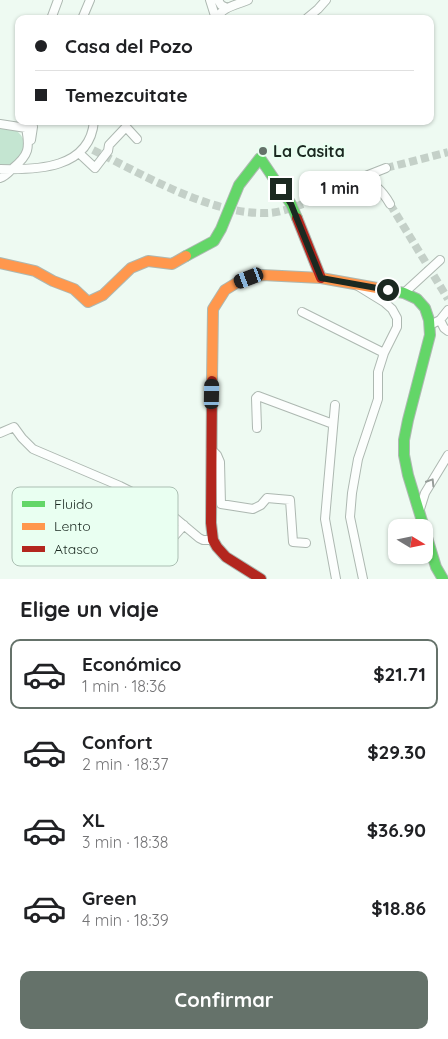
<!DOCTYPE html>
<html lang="es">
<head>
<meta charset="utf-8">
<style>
	body { margin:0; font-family:Quicksand,sans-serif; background:#f6f6f6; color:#202124; height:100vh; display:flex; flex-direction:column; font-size:19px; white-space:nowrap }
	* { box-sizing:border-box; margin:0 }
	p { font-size:16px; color:#757577 }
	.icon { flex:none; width:28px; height:28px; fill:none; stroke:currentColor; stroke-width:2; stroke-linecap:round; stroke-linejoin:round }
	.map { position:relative; height:579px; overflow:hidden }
	.sheet { display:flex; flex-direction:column; background:#fff; flex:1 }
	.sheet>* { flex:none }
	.top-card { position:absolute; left:15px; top:15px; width:419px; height:110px; border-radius:10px; box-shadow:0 1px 4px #0004; display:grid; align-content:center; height:110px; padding:0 20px; background:#fff }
	.needle { width:32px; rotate:100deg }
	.tools { position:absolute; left:388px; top:519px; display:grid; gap:10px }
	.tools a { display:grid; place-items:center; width:45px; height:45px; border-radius:10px; background:#fff; box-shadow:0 1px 4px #0004; font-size:25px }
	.end { position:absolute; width:22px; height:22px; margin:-11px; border:6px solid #1b2921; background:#fff; box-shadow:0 0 0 2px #fff }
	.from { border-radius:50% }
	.bubble { position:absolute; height:35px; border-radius:10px; background:#fff; box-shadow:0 1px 4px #0004; font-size:16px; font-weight:700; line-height:35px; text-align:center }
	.car { position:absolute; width:15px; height:30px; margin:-15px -8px; border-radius:6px; box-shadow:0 0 4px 1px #0007; background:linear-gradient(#222 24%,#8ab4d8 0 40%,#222 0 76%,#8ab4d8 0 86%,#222 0) }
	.top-card b { display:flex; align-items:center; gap:18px; height:48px; font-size:19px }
	.top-card b+b { border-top:1px solid #e0e0e0 }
	.top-card i { width:12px; height:12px; background:#202124 }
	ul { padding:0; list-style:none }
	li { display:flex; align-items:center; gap:15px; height:70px; margin:0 10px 8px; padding:0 10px; border:2px solid transparent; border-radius:10px }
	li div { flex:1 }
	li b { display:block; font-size:19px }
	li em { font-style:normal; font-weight:700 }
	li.active { border-color:#65726a }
	li>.icon { width:45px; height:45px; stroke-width:1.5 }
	h2 { padding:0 20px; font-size:22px; line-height:60px }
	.cta { display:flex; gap:10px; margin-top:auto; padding:10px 20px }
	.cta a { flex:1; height:58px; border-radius:10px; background:#65726a; color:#fff; font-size:20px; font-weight:700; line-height:58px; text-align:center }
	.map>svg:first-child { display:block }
	.green { fill:#c4e5d1 }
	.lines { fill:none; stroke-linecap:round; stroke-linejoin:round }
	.street-tunnel { stroke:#c4d0c8; stroke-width:8; stroke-dasharray:8 4; stroke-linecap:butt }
	.street-casing { stroke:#adb8b1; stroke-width:10 }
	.fast-casing { stroke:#adb8b1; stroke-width:12 }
	.slow-casing { stroke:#adb8b1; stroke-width:12 }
	.jam-casing { stroke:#adb8b1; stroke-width:12 }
	.street { stroke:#fcfefd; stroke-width:8 }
	.fast { stroke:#63d668; stroke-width:10 }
	.slow { stroke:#ff974d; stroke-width:10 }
	.jam { stroke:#b3261e; stroke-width:10 }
	.oneway { stroke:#979e9a }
	.route { stroke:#1b2921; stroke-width:6 }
	.poi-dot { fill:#65726a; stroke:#e9fff1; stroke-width:2 }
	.labels { text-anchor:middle; stroke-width:4.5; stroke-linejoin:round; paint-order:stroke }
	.poi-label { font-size:16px; font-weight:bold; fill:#1b2921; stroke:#e9fff1; text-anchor:start }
	.key { fill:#e9fff1; stroke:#abbfb3; stroke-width:1 }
	.key-label { font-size:14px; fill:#1b2921 }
</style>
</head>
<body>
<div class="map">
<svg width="448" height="579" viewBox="0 0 448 579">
	<rect width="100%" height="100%" fill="#eefaf2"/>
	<path class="green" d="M0,126C6,127 14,128 18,132C34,147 18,167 0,166Z"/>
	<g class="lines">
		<path class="street-tunnel" d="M93,150C144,175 210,215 268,213C293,212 333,190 357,179
			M386,168L448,152
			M390,204L448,299"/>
		<defs>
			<path id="street" d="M210,0L216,19
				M218,0L221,5L227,8
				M51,19L58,0
				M82,19L90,0
				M217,19C221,7 237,5 248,0
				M306,19L318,9L326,0
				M0,124L26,128L31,127
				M31,140L33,127
				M79,153L95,168L108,151L109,145L126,127L137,139
				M0,169C37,170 90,169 94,121
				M0,178C6,176 9,172 13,168C29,155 30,148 26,128
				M360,178C374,183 382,190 390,204
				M358,179L386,168
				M358,286L384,302L392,309L397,318V327L384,353L378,372V399L358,459L352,493L350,517L363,579
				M404,293L440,260
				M302,312L384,353
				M440,320L444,328L448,331
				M430,325L440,320L448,310
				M335,405L325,519L336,579
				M257,428L256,398L258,396L333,424
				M0,433L14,427L22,438L33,449L120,486L162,507L199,538L203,540H213
				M211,449L217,455L220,462L221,504L253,509L261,505L267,498L290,500L293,542L306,543
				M420,509L425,493L448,455
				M155,551L170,541L184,525"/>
			<path id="fast" d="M186,256L214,241L221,229L239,185L260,158L291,204L297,218
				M388,290L404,293L417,299L425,308L429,320L430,335L408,420L404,440V455L408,475L436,567L443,579"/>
			<path id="slow" d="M0,263L35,271L53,281L74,289L88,302L103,295L131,268L148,261L172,264L186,256
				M212,381L213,309L225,290L238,282L262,275L321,278L388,290"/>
			<path id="jam" d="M297,218L321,278
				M212,381L211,523L213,540L217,547L226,557L261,579"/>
		</defs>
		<use href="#street" class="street-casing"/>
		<use href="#fast" class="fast-casing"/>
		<use href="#slow" class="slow-casing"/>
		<use href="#jam" class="jam-casing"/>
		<use href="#street" class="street"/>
		<use href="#fast" class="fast"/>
		<use href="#slow" class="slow"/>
		<use href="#jam" class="jam"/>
	</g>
	<defs><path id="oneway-chevron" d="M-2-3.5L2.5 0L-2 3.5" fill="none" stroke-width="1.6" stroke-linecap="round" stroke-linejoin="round" transform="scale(1.25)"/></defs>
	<use class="oneway" href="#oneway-chevron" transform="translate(431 482) rotate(-58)"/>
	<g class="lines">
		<path class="route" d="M281,189L291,204L321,278L388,290"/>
	</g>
	<circle class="poi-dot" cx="263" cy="151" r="5"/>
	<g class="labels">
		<g class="poi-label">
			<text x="273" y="157">La Casita</text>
		</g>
	</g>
	<rect x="12" y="487" width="166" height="79" rx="8" class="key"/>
	<rect x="22" y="501" width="23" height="6" fill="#63d668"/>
	<rect x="22" y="523" width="23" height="7" fill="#ff974d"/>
	<rect x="22" y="546" width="23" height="6" fill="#b3261e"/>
	<g class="key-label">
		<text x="54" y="509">Fluido</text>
		<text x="54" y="531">Lento</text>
		<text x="54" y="554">Atasco</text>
	</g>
</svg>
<div class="tools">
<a><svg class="needle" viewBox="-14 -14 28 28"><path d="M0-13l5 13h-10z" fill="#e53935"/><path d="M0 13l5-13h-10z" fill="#757577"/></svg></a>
</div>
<i class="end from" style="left:388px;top:290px"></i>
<i class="end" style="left:281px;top:189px"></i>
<div class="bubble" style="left:299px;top:171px;width:82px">1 min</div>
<i class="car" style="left:249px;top:278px;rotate:249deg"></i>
<i class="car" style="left:212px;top:394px;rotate:1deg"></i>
<div class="top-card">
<b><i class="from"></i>Casa del Pozo</b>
<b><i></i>Temezcuitate</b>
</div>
</div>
<section class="sheet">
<h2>Elige un viaje</h2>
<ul>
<li class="active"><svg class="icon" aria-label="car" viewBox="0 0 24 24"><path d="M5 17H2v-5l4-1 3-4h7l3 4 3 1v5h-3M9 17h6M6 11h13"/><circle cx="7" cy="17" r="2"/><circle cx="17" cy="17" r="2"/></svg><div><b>Económico</b><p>1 min · 18:36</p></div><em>$21.71</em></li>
<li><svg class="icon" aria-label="car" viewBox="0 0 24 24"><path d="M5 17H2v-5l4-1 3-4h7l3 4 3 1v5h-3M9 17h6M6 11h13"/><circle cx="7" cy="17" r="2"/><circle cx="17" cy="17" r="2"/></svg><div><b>Confort</b><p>2 min · 18:37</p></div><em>$29.30</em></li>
<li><svg class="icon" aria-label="car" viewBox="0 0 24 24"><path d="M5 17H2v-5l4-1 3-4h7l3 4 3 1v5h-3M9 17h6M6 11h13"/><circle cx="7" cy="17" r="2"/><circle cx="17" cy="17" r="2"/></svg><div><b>XL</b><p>3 min · 18:38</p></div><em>$36.90</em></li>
<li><svg class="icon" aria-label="car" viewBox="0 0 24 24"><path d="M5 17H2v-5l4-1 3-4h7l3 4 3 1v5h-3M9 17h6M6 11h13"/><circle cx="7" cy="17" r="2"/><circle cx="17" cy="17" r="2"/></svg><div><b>Green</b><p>4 min · 18:39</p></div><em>$18.86</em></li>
</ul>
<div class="cta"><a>Confirmar</a></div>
</section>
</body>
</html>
